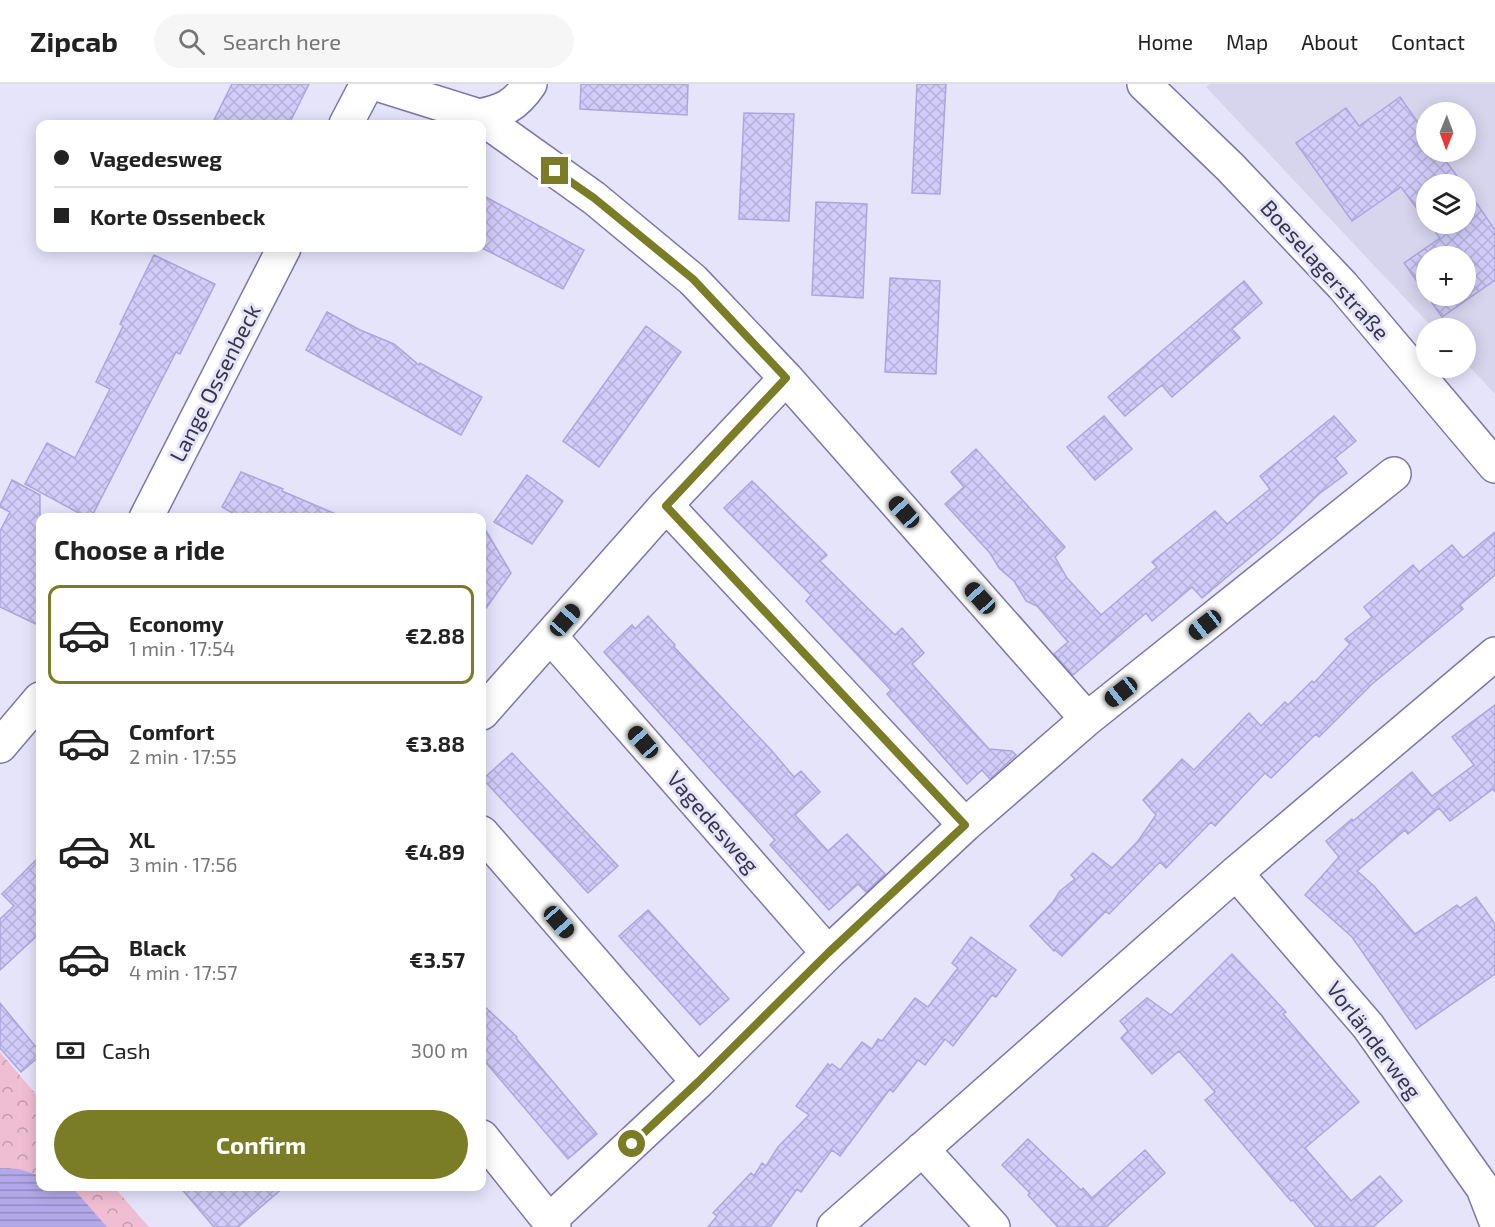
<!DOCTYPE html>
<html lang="en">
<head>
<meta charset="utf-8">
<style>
	body { margin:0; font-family:"Exo 2",sans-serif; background:#f6f6f6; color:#222; height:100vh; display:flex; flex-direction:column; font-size:22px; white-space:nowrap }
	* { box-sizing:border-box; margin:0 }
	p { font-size:20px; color:#767676 }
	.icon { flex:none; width:33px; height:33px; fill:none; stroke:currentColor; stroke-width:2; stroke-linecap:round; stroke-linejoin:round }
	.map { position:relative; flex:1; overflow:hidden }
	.sheet { position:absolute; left:36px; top:429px; width:450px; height:678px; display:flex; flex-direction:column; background:#fff; border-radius:12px; box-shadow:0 3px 15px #0003 }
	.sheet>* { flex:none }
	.hud { position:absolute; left:36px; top:36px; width:450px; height:132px; border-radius:12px; box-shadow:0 3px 15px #0003; display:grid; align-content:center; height:132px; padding:0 18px; background:#fff }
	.needle { width:39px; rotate:181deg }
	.buttons { position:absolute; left:1416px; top:18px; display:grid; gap:12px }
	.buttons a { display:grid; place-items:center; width:60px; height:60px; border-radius:50%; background:#fff; box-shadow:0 3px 15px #0003; font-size:30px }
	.end { position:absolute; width:27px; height:27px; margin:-14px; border:8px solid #7a7d25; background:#fff; box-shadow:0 0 0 3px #fff }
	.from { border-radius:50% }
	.car { position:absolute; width:18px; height:36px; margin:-18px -9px; border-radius:8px; box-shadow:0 0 4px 2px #0007; background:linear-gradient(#222 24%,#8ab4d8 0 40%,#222 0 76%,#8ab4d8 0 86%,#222 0) }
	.hud b { display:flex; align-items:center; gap:21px; height:57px; font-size:22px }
	.hud b+b { border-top:2px solid #e0e0e0 }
	.hud i { width:15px; height:15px; background:#222 }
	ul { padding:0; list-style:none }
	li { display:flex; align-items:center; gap:18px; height:99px; margin:0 12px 9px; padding:0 6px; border:3px solid transparent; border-radius:12px }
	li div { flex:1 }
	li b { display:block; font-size:22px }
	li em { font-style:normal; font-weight:700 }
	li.on { border-color:#7a7d25 }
	li>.icon { width:54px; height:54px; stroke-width:1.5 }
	h2 { padding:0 18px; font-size:27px; line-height:72px }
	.pay { display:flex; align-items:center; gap:15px; height:66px; padding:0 18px; font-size:22px }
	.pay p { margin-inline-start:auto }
	.button { display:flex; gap:12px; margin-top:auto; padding:12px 18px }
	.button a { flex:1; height:69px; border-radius:36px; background:#7a7d25; color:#fff; font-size:24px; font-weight:700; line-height:69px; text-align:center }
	header { display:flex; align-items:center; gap:36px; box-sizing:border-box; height:84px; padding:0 30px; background:#fff; border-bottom:2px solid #e0e0e0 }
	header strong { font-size:28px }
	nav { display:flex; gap:33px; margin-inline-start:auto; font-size:21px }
	.search { width:420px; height:54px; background:#f6f6f6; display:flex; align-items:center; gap:15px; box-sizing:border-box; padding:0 21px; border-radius:33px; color:#767676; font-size:22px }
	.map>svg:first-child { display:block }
	.built { fill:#d7d4ee; fill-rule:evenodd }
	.park { fill:url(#park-crowns) }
	.water { fill:url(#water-rules) }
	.building { fill:url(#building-cross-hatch); stroke:#ada5dd; stroke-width:1.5; fill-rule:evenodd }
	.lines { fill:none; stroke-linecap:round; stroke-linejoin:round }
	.minor-casing { stroke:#7e75aa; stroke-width:36 }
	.tertiary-casing { stroke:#7e75aa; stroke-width:36 }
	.minor { stroke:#fff; stroke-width:33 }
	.tertiary { stroke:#fff; stroke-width:33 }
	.route { stroke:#7a7d25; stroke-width:8 }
	.labels { text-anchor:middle; stroke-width:6; stroke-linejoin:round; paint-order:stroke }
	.street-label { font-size:22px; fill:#38354b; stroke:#e6e4fb }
</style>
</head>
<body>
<header>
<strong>Zipcab</strong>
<div class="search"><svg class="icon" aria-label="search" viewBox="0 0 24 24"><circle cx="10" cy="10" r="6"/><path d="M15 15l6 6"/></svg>Search here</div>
<nav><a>Home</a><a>Map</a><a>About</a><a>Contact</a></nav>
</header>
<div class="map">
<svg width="1495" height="1143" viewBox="0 0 1495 1143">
	<defs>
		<pattern id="park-crowns" width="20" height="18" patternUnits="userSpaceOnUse" patternTransform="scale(1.5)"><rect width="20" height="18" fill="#f0bed3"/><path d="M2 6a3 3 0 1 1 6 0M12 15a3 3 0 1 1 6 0" fill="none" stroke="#c39bad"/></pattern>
		<pattern id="water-rules" width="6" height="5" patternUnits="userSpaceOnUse" patternTransform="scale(1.5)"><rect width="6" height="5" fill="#b3a9ea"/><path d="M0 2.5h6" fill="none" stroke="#938ac0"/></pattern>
		<pattern id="building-cross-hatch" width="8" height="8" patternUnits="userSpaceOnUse" patternTransform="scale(1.5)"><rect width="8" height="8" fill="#d2ccfa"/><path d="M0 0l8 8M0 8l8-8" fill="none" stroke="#b5b0d8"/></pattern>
	</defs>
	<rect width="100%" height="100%" fill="#e6e4fb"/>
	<path class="built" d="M1210,0H1495V310L1466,279V244H1433L1206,3ZM1426,28H1466V68H1426ZM1426,100H1466V140H1426ZM1426,172H1466V212H1426Z"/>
	<path class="park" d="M0,968L40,1015V1102L114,1103L149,1143H0Z"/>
	<path class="water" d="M0,1084L19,1085L40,1092V1102L72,1103L107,1143H0Z"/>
	<path class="building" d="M232,0H309L289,40H212Z
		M581,0H688L687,31L580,25Z
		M917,0H946L940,110L912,109Z
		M1400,13L1426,50V68H1439L1463,100H1426V137L1401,103L1352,137L1296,59L1346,24L1359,42Z
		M744,29L794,30L789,137L739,135Z
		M1466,104L1495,146V196L1442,233L1404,179L1440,154L1429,140H1466ZM1426,172H1466V212H1426Z
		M482,111L584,166L563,205L482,164Z
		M816,118L867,120L863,214L812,211Z
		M154,171L215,200L180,270L176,268L91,434H88L25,400L47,359L75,374L110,305L96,298L123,242L120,240Z
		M890,194L940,197L936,290L885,288Z
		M1244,197L1262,219L1232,245L1240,254L1172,313L1162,301L1125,332L1108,313Z
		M327,228L360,246L394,260L419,281L420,279L482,313L461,351L306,266Z
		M646,242L681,268L599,383L563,357Z
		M1104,332L1132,365L1095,396L1067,363Z
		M1334,332L1356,357L1335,374L1347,389L1319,410L1278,450L1202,514L1192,503L1152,537L1146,529L1073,591L1054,570L1068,558L1037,522L1026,517L1014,497L999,484L990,469L945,420L964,403L951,388L976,365L1065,463L1055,473L1067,494L1101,531L1157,483L1152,478L1215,427L1227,440L1270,405L1260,392Z
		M241,388L283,405L282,407L345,434H241L222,423Z
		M527,391L563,417L532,460L494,438Z
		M12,396L40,411V542L0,523V447L10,428L0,423V421Z
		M752,397L827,471L820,477L895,551L902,544L924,569L912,580L989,665L1012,667L1016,671L990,695L982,686L967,700L887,610L891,606L806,517L811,511L724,424Z
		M482,440L511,489L482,530Z
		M1495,448V491L1460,521L1463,525L1372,600L1319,653L1316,650L1271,694L1265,689L1215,742L1211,738L1166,784L1160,778L1109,830L1106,827L1062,872L1055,866L1054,867L1030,842L1053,818L1060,807L1075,795L1071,791L1093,769L1112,784L1138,757L1156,731L1143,716L1182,675L1194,686L1249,629L1261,642L1285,618L1288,621L1312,597L1314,599L1350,560L1345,555L1372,533L1364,523L1413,481L1419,488L1452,461L1463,474Z
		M648,532L675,561L674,563L772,667L794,693L801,687L820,708L795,731L828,767L847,750L885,790L866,808L858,800L829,826L770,761L775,756L604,568L632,541L635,545Z
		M1495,621V708L1493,705L1450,737L1439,724L1408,750L1405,746L1357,787L1374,802L1415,850L1457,821L1460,824L1476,813L1495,840V890L1416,945L1352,853L1305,811L1339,773L1326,757L1352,735L1353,737L1412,688L1432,712L1474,681L1452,653Z
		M512,669L618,782L588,809L483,695Z
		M40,772V849L0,886V835L14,822L2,810Z
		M648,826L729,915L700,941L619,852Z
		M971,853L1016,886L996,913L992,911L953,962L945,955L925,981L918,976L893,1008L890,1005L840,1072L832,1066L801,1108L797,1105L770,1143H708L717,1132L713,1129L751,1089L754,1092L762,1079L766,1082L778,1063L809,1031L796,1022L828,980L830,982L832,980L840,986L862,958L872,965L878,955L882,957L915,914L928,923L958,884L952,879Z
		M1232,870L1286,928L1283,930L1359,1018L1305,1064L1351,1117L1380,1092L1402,1117L1373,1143H1316L1293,1116L1291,1117L1205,1016L1215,1008L1179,967L1152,990L1121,954L1128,947L1120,937L1147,914L1171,931Z
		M0,919L40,968V972L21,988L0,964Z
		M482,920L517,953L516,954L597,1050L568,1075L482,974Z
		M1028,1055L1081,1106L1083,1104L1092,1114L1145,1066L1165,1089L1106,1143H1058L1028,1111L1030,1109L1002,1081Z
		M179,1102H285L238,1143H214Z"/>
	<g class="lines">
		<defs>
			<path id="minor" d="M377,0L479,32L594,114L693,196L786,294L1087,635
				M479,32C503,27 515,22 530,0
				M346,40L367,0
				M666,421L965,741
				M146,434L284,164
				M551,553L828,869
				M482,629L666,421L786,294
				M0,662L40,615
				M482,749L698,998
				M1236,789L1368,942L1483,1104L1495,1135
				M482,1053L554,1143
				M922,1065L993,1143
				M549,1137L698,998L828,869L965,741L1087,635L1394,390
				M834,1143L1236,789L1495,570"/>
			<path id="tertiary" d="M1144,0L1230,83L1343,202L1495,382"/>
		</defs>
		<use href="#minor" class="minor-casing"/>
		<use href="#tertiary" class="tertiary-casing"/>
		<use href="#minor" class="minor"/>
		<use href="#tertiary" class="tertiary"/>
	</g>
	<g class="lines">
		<path class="route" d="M555,87L594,114L693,195L786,294L666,422L965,741L828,869L698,998L632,1060"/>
	</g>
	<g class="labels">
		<g class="street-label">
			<text transform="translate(1325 186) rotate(48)" y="8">Boeselagerstraße</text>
			<text transform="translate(215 299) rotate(-63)" y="8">Lange Ossenbeck</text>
			<text transform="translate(713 738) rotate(49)" y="8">Vagedesweg</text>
			<text transform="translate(1374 956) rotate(53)" y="8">Vorländerweg</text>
		</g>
	</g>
</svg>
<div class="buttons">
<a><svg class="needle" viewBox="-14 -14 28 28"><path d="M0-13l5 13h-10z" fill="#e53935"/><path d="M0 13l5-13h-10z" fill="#767676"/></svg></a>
<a><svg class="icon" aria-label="layers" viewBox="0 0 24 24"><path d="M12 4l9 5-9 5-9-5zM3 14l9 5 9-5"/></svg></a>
<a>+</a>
<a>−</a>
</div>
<i class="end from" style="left:632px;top:1060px"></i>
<i class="end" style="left:555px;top:87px"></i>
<i class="car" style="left:904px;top:428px;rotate:318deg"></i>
<i class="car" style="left:980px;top:514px;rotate:318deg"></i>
<i class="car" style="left:565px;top:536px;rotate:41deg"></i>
<i class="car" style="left:1205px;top:541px;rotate:232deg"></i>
<i class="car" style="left:1121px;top:608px;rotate:232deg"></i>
<i class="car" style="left:643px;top:658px;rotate:319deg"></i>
<i class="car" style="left:559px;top:838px;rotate:139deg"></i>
<div class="hud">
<b><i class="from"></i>Vagedesweg</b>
<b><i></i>Korte Ossenbeck</b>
</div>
<section class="sheet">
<h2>Choose a ride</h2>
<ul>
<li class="on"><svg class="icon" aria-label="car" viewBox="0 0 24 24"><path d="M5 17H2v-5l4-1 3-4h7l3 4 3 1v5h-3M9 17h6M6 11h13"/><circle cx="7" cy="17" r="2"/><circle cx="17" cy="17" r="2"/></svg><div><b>Economy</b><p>1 min · 17:54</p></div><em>€2.88</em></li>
<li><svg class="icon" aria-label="car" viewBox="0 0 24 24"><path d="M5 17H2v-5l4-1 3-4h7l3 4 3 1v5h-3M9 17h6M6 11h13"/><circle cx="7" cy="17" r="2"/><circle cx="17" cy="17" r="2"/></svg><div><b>Comfort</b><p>2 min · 17:55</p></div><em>€3.88</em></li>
<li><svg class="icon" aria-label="car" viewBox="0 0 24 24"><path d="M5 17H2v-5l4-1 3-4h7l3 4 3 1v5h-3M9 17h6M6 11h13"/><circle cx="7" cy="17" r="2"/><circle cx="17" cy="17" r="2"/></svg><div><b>XL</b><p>3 min · 17:56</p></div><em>€4.89</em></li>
<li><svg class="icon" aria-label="car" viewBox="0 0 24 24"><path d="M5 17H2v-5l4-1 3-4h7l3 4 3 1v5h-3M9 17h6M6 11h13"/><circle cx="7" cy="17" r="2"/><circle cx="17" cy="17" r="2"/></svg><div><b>Black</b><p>4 min · 17:57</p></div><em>€3.57</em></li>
</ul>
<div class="pay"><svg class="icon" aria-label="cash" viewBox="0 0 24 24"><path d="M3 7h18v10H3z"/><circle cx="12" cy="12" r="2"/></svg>Cash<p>300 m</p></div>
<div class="button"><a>Confirm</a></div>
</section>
</div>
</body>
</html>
